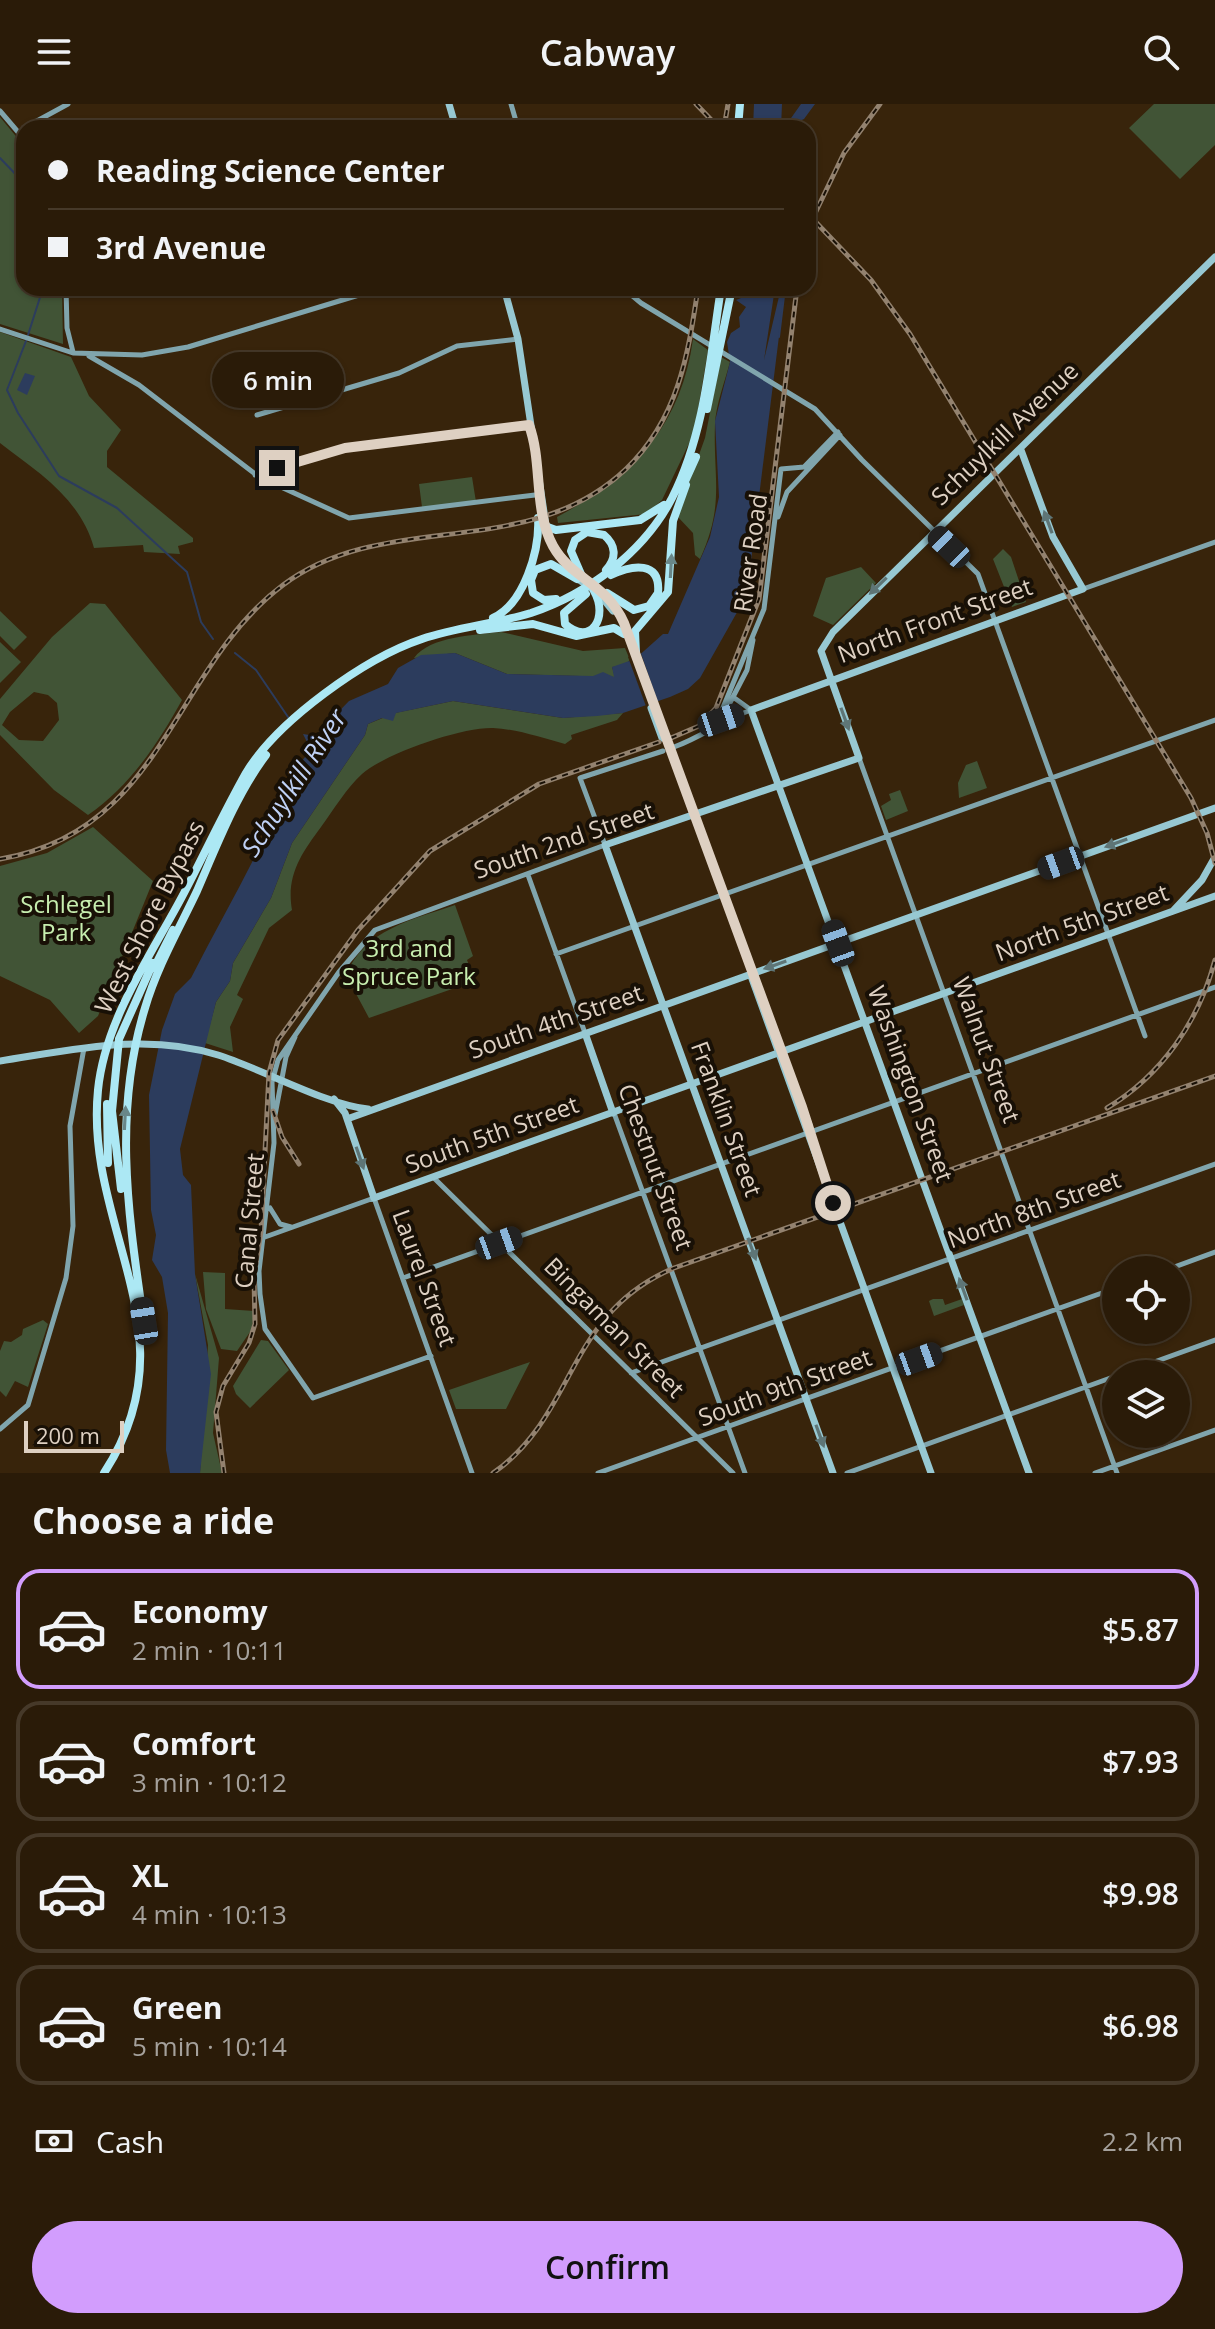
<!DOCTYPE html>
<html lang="en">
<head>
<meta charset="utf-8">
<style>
	body { margin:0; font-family:"Open Sans",sans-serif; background:#322412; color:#f1f3f6; height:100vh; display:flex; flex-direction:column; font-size:30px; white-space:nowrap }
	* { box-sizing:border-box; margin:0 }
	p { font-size:26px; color:#a5a19c }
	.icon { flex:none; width:44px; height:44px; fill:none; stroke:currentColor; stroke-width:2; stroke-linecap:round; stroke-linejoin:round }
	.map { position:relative; height:1369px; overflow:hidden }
	.sheet { display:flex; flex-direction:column; background:#2a1b08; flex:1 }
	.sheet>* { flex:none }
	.hud { position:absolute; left:16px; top:16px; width:800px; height:176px; border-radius:24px; box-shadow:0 2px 6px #0004,0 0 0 2px #463929; display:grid; align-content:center; height:176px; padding:0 32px; background:#2a1b08 }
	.controls { position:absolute; left:1102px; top:1152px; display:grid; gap:16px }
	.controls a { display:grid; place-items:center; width:88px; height:88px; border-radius:50%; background:#2a1b08; box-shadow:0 2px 6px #0004,0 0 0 2px #463929; font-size:40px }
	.scale { position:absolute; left:24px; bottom:20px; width:100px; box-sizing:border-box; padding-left:8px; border:4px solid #ded0c2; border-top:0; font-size:22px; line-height:28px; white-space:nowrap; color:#ded0c2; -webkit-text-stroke:6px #181006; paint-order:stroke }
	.end { position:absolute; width:36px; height:36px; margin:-18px; border:10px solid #ded0c2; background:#111; box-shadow:0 0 0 4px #111 }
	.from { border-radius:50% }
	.bubble { position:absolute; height:56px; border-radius:28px; background:#2a1b08; box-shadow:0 2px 6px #0004,0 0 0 2px #463929; font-size:26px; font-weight:600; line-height:56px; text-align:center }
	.car { position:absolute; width:24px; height:48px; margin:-24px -12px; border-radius:10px; box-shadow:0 0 6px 2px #0007; background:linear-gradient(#222 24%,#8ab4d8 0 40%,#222 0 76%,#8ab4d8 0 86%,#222 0) }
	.hud b { display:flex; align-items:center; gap:28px; height:76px; font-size:30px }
	.hud b+b { border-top:2px solid #463929 }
	.hud i { width:20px; height:20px; background:#f1f3f6 }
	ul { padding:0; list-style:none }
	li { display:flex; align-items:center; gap:24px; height:120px; margin:0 16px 12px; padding:0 16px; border:4px solid #463929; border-radius:24px }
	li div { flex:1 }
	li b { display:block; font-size:30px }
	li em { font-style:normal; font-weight:600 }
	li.current { border-color:#d29dfd }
	li>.icon { width:72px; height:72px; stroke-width:1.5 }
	h2 { padding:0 32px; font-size:36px; line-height:96px }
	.pay { display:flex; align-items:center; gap:20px; height:88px; padding:0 32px; font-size:30px }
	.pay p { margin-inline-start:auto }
	.cta { display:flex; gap:16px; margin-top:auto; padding:16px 32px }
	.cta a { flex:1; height:92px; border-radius:48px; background:#d29dfd; color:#111; font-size:32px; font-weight:600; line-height:92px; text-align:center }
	header { display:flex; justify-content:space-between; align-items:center; height:104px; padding:0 32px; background:#2a1b08; font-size:36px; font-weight:600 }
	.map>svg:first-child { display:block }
	.green { fill:#415436; fill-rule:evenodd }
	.water { fill:#2c3c5d }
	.pier { fill:#38240b }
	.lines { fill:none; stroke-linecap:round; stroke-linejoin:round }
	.stream { stroke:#2c3c5d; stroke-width:2 }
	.secondary { stroke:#80a5ad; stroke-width:5 }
	.primary { stroke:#97c8d2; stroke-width:7 }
	.highway { stroke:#ace8f4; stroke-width:8 }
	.rail-casing { stroke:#93826f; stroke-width:5 }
	.rail { stroke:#181006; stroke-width:2; stroke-dasharray:6; stroke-linecap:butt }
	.oneway { fill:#5e7576 }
	.oneway2 { fill:#698789 }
	.route { stroke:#ded0c2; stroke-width:10 }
	.labels { text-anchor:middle; stroke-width:8; stroke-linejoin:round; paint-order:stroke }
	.street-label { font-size:24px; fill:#ded0c2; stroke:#181006 }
	.park-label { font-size:24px; fill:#c7eeaf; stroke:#181006 }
	.water-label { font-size:26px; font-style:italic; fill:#bfd1f6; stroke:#181006 }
</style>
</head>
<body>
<header><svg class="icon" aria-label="menu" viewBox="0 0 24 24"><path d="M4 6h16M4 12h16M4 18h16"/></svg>Cabway<svg class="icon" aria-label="search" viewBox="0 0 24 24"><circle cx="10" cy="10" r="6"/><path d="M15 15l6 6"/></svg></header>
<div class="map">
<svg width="1215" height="1369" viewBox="0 0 1215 1369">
	<rect width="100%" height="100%" fill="#38240b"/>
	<path class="green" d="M1154,0H1215V41L1180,75L1129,24Z
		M0,13L24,42V184H62L63,240L0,220Z
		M0,228L71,253L89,292L121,326L107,347V363L193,434V438L178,442L180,450L144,448L143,441L94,444C80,394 39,369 0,339Z
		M693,235L708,246L694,329L662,396L646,410L558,419L557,413C632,373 681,323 693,235Z
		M721,253L730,258C725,277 716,300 715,320C713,375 725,400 700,455L695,451L693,429L677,412L705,334Z
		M472,373L476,398L422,403L419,380Z
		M1003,445L1011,453L1026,498L1012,503L993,455Z
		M861,463L876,479L833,521L813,512L826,474Z
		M90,499L105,500L182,596C158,640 129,683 88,711L54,686L0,631V595L52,533ZM34,588L48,591L57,599L59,616L43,637L19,636L2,621L10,608Z
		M0,507L27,533L14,546L0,532Z
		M501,528L583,547L625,544L630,556L623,562L612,563L615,573L507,570L455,549L414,554C430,532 475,531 501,528Z
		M0,538L21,558L0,579Z
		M453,597L563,614L623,609L617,616L571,631L572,635L565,640C542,634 517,625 493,624C462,623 386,649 362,670C346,685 334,705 321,723C301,750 286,772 292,806L269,824L237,891L243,895L230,923L233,948L205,939L216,898L230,877L233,859L271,794L292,739L365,631L368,620L395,609Z
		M977,657L987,684L959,694L958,679L966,661Z
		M900,686L908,707L886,716L881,702L891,696L889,690Z
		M93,723L153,777L98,912L79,929L50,896L0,872V762L47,749Z
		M455,801L473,852L467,856L475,877L369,914L346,871C365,825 412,816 455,801Z
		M203,1168L225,1169V1205L254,1207L252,1225L237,1247L221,1245L206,1205Z
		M195,1170L219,1254L213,1329L222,1369H200L208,1241Z
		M933,1195H943L945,1201L962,1195L964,1201L934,1212L929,1197Z
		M43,1216L48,1220L28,1283L15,1277L6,1293L0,1287V1247L4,1237L11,1238L22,1231L23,1225Z
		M261,1236L268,1237L289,1266L250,1304L236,1290L233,1282Z
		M530,1258L506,1305H456L449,1286Z"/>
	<path class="water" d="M754,0H782L781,24H753Z
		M801,0H815L804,15L784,24Z
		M743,184H775L764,256L781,184H785L751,457L740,503L700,574L688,585L670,593L623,609L597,612L563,614L453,597L396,609L393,617L382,614L368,620L365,631L292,739L271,794L233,859L230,877L216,898L180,1045L183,1071L191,1081L195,1170L211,1270L200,1369H170L166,1346L168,1209L162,1173L152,1156L156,1131L151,1106L149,991L162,926L175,890L191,874C221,815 255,758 281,697C287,682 297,676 300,659L311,646L303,630L315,632L349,597L388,580L398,564L421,551L455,549L507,570L593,572L603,568L614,573L612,563L635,555L663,530H668L710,433L719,393L715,317L730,258L727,238L731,229L740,223L739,213L746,203L736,196L746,192Z
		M25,269L35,272L27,291L17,286Z"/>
	<path class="pier" d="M639,544L659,601L647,605L628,553Z"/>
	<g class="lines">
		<path class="stream" d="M0,54L24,79
			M28,231L43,184
			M779,233L785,184
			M26,237L7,286L18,309L59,372L117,404L187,468L201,518L213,535
			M235,549L256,566L288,613"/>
		<path class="secondary" d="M511,0L518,24
			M0,7L24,35
			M24,24L68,0
			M66,184L67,224L73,248
			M623,184L641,199L815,305L862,356L978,470L1145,932
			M0,225L73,249L142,251L188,243L382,184
			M89,252L139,281L259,373L349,414L535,391
			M257,311L399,269L457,242L518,235
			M255,371L345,344L529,321
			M778,413L787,388L840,331
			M1083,485L1215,438
			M733,593L751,606
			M721,616L747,566L753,536
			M717,618L764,505L781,365L804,363L838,328
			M674,643C702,633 723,616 751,606
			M859,654L1117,1369
			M528,771L585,929
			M556,850L1215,616
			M614,1009L745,1369
			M275,1011L286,953L295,933
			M433,1073L733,1369
			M270,1104L280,1120L291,1123
			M265,1133L374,1094L472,1369
			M1166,1166L1215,1148
			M403,1174L1215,883
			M431,1252L313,1294L265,1225L260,1190L259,1167L274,1039L272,978L278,956L339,868L375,826L605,741L580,674L663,647
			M631,1269L1215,1060
			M1121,1270L1215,1236
			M0,1325L28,1301L66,1174L73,1122L70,1022L84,944
			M598,1369L1116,1184
			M847,1369L1116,1272
			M1095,1369L1215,1326"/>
		<path class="primary" d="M449,0L456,24
			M504,184L518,235L547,428C563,471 604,475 624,519L809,1021L808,1029
			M1021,346L1053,433L1083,485L751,606L1029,1369
			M575,473L599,490L613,507
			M651,604L662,634
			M1173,807L1202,776L1215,753
			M751,872L931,1369
			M585,929L613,1009
			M0,957C72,946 146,928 218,951C260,964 329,1002 368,1005
			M334,995L345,1009L374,1094L1215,792
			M347,1015L1215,704
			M833,1369L605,741L859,654L821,547L833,528L1215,153"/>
		<path class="highway" d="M738,24L740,0
			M707,305L732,184
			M682,384L696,353
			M545,422L556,426L640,416L664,401
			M581,470L571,447L575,436L587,428L604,431C616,441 617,454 606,466
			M607,489L634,506L649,502L658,489C661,456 632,461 611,471
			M586,490L564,509L565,520C591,543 609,513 594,487
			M556,495L544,496L533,489L531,476L535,466L551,460L577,475
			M493,514C524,500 540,446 538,414
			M480,526L533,520L576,532L614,524L624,530
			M636,549L635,527L668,488L673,417L686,381
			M154,864L173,826
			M107,1000L108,1059
			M121,1085L112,1007L119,935L153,859
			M142,1206C127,1103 114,1005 145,904C157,863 179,825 197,787C217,741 236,691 266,651
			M104,1369C195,1229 84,1125 98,986C105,915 152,850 184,789C205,749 224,708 246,669C277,617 365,554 422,535C457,523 495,520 531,509C588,490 644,448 672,394C705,329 710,255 721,184"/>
		<defs>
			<path id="rail" d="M696,0L719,24
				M724,24L728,0
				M808,110L871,176L910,230L1191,694L1207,729L1215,759
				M808,124L844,49L880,0
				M671,634L699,622L716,604L759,495L797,184
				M0,755C164,728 172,564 283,481C386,404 527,459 626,365C678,315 688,252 698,184
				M1107,1004C1162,971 1199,917 1215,856
				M273,1007L282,1033L299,1060
				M224,1369L216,1308L223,1282L249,1239L255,1220L254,1172L261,1127L269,969L278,936L358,826L430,747L539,680L659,638
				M493,1369C577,1311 565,1210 674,1164L1215,972"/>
		</defs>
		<use href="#rail" class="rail-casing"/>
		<use href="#rail" class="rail"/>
	</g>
	<defs><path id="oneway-solid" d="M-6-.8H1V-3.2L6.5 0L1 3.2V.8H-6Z" transform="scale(2)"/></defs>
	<g class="oneway">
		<use href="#oneway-solid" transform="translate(1048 418) rotate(-110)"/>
		<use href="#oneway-solid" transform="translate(878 482) rotate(136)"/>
		<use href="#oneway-solid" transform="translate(845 615) rotate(70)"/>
		<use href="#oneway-solid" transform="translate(1116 739) rotate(160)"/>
		<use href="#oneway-solid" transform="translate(775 861) rotate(161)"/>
		<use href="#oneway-solid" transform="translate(360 1054) rotate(71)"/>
		<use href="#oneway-solid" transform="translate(752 1145) rotate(70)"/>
		<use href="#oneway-solid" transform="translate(963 1185) rotate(-110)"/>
		<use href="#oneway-solid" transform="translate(820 1332) rotate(70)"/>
	</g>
	<g class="oneway2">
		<use href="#oneway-solid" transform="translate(671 462) rotate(-87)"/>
		<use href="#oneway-solid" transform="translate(125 1014) rotate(-87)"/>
	</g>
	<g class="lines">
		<path class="route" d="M277,364L345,344L529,321C543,359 533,405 553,442C572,476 606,478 624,519L802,1003L833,1099"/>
	</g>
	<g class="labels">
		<g class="street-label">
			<text transform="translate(1005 330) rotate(-44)" y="8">Schuylkill Avenue</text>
			<text transform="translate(751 449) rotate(-82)" y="8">River Road</text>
			<text transform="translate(935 517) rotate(-20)" y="8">North Front Street</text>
			<text transform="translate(564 737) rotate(-19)" y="8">South 2nd Street</text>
			<text transform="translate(150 813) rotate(-63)" y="8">West Shore Bypass</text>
			<text transform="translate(1082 819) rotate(-20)" y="8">North 5th Street</text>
			<text transform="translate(556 918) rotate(-19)" y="8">South 4th Street</text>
			<text transform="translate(986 946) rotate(70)" y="8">Walnut Street</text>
			<text transform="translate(910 980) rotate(70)" y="8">Washington Street</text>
			<text transform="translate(726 1015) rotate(70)" y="8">Franklin Street</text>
			<text transform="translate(492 1031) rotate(-20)" y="8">South 5th Street</text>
			<text transform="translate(655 1063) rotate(70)" y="8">Chestnut Street</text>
			<text transform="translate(1034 1106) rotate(-20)" y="8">North 8th Street</text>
			<text transform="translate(250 1117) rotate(-85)" y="8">Canal Street</text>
			<text transform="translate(424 1174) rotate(70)" y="8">Laurel Street</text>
			<text transform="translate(614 1224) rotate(45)" y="8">Bingaman Street</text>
			<text transform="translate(785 1284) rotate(-20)" y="8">South 9th Street</text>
		</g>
		<g class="park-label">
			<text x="66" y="809">Schlegel<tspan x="66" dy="28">Park</tspan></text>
			<text x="409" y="853">3rd and<tspan x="409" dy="28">Spruce Park</tspan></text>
		</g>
		<g class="water-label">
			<text transform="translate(294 679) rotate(-57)" y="9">Schuylkill River</text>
		</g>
	</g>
</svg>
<div class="controls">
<a><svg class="icon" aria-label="locate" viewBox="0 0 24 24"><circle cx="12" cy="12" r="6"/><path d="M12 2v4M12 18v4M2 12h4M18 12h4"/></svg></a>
<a><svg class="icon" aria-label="layers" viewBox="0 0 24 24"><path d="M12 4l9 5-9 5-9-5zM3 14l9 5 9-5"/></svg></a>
</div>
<div class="scale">200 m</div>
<i class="end from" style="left:833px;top:1099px"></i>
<i class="end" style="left:277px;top:364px"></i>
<div class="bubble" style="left:212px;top:248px;width:132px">6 min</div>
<i class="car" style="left:949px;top:443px;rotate:314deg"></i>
<i class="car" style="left:721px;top:616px;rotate:71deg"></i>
<i class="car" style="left:1061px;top:759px;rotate:250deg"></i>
<i class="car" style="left:838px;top:839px;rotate:340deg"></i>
<i class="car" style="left:499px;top:1139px;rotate:70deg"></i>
<i class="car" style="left:144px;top:1217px;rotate:351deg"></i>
<i class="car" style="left:919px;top:1255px;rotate:70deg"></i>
<div class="hud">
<b><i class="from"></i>Reading Science Center</b>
<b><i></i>3rd Avenue</b>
</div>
</div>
<section class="sheet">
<h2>Choose a ride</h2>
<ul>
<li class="current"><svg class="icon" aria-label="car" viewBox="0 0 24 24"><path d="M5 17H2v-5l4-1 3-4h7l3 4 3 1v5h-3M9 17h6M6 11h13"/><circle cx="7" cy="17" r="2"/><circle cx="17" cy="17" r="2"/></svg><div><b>Economy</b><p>2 min · 10:11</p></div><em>$5.87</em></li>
<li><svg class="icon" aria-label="car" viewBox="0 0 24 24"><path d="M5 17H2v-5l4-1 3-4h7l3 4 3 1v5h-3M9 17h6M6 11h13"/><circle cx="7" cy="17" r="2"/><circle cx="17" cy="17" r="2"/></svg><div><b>Comfort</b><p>3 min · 10:12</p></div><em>$7.93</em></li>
<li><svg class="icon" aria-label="car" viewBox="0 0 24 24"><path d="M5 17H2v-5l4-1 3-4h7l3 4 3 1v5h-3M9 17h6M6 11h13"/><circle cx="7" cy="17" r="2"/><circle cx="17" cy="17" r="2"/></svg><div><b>XL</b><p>4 min · 10:13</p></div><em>$9.98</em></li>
<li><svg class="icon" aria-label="car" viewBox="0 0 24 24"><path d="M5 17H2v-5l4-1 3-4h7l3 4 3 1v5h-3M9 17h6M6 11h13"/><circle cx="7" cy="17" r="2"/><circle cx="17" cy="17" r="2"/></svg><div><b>Green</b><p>5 min · 10:14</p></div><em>$6.98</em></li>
</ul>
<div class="pay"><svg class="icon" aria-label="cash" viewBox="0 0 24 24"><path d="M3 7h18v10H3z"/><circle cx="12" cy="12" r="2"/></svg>Cash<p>2.2 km</p></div>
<div class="cta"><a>Confirm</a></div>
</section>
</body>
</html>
